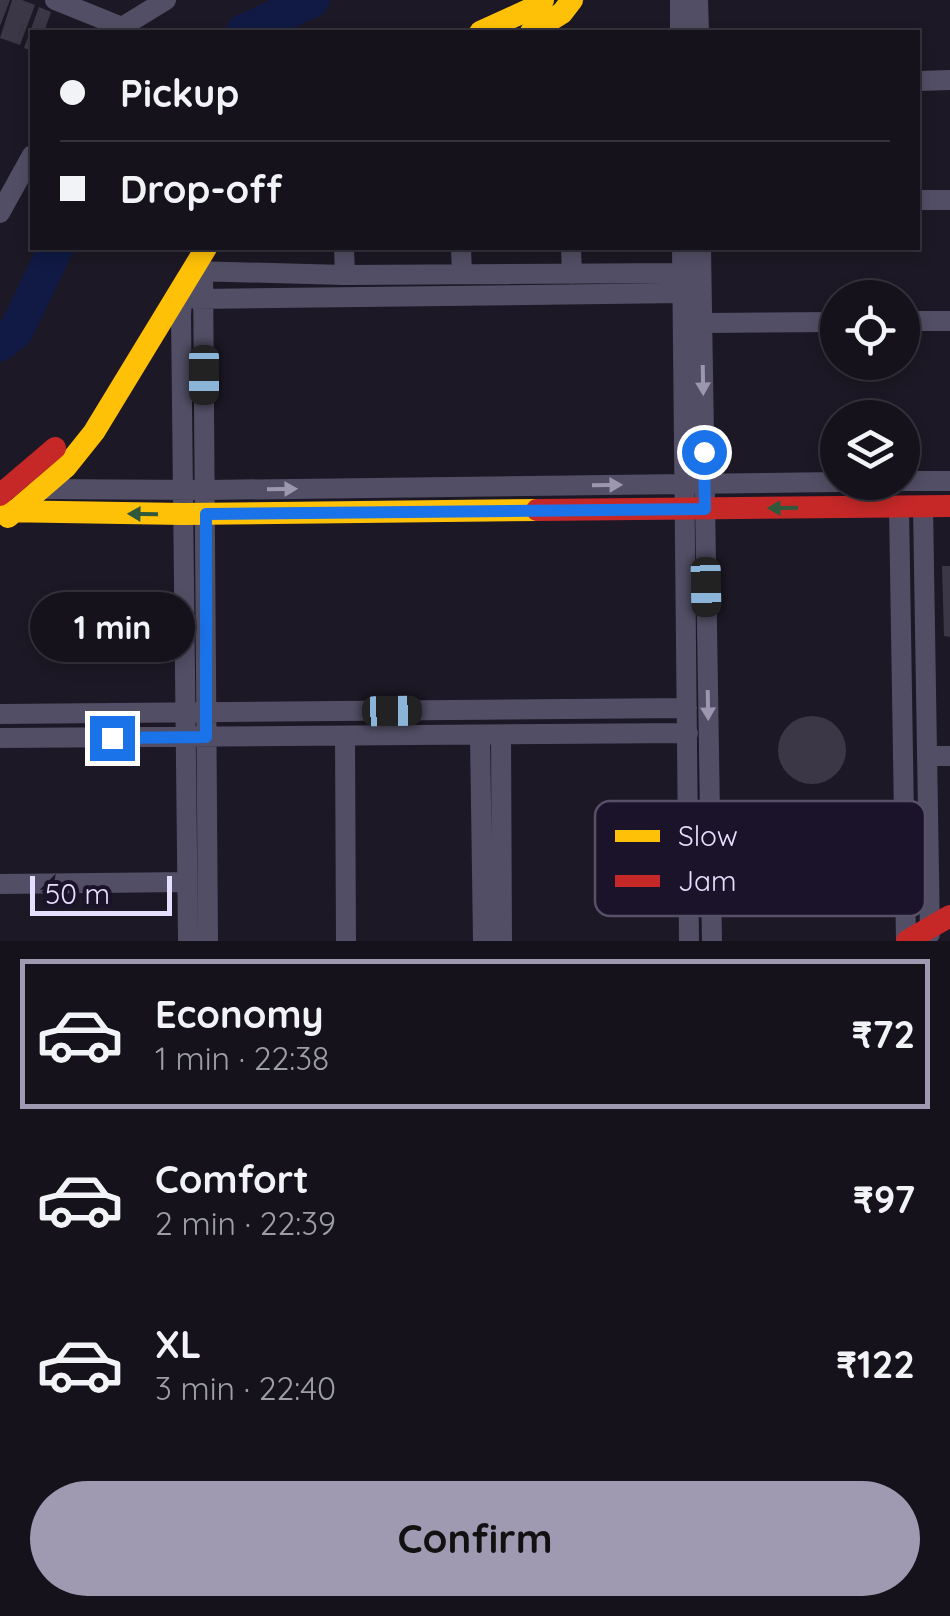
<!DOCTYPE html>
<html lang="en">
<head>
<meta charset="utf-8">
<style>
	body { margin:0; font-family:Quicksand,sans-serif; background:#222029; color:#f1f3f6; height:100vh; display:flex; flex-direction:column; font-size:38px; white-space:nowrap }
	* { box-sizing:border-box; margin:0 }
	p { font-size:32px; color:#9d9ea3 }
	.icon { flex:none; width:55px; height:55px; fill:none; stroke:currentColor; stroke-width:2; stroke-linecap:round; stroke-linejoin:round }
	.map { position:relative; height:941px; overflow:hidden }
	.side { display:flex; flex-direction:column; background:#15121c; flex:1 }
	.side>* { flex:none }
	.banner { position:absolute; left:30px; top:30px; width:890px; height:220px; border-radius:0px; box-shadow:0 5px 15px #0003,0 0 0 2px #34323b; display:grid; align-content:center; height:220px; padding:0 30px; background:#15121c }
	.tools { position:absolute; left:820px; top:280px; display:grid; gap:20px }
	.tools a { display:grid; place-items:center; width:100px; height:100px; border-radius:50%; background:#15121c; box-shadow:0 5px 15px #0003,0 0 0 2px #34323b; font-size:50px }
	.scale { position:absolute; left:30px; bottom:25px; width:142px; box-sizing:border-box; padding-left:10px; border:5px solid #e6defd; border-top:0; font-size:28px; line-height:35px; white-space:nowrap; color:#e6defd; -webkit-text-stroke:8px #1a132a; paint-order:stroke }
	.end { position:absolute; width:45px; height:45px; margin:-22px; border:12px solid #1a73e8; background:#fff; box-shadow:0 0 0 5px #fff }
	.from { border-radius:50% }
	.bubble { position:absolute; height:70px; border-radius:35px; background:#15121c; box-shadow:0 5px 15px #0003,0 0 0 2px #34323b; font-size:32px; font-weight:700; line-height:70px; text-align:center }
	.car { position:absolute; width:30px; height:60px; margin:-30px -15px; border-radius:12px; box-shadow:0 0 8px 2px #0007; background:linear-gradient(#222 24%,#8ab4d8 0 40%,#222 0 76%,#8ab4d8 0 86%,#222 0) }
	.banner b { display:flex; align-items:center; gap:35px; height:95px; font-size:38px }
	.banner b+b { border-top:2px solid #34323b }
	.banner i { width:25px; height:25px; background:#f1f3f6 }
	ul { padding:18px 0 0; list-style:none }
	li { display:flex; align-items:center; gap:30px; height:150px; margin:0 20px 15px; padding:0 10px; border:5px solid transparent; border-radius:0px }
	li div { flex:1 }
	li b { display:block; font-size:38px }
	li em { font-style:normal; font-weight:700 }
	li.current { border-color:#9f99b1 }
	li>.icon { width:90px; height:90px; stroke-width:1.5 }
	.primary-button { display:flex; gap:20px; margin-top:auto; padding:20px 30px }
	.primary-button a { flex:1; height:115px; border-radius:60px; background:#9f99b1; color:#111; font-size:40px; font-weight:700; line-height:115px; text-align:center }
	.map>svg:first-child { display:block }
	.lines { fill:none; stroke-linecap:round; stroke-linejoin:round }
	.river { stroke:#101a44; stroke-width:35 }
	.building { fill:#3c3746 }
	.street { stroke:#524e65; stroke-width:20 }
	.slow { stroke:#ffc107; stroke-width:22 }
	.jam { stroke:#c62828; stroke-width:22 }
	.oneway { fill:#9c96b1 }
	.oneway2 { fill:#30593b }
	.route { stroke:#1a73e8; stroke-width:12 }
	.key { fill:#1a132a; stroke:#575069; stroke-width:2.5 }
	.key-label { font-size:28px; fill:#e6defd }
</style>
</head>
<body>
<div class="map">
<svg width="950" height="941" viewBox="0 0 950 941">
	<rect width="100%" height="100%" fill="#1c1825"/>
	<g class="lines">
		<path class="river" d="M243,32L312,0
			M0,344L16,331L56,248"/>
	</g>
	<path class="building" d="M0,0H10L0,26Z
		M12,0H22L35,5L20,45L0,38Z
		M39,7L51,12L44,32H32V51L24,48Z
		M942,566H950V637L944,636Z
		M778 750a34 34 0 1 1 68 0a34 34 0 1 1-68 0Z"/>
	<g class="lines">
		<path class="street" d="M55,0L122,27
			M680,0V32
			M698,0L699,32
			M117,32L122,27L166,0
			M918,81L950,80
			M918,200H950
			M0,213L32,155
			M344,248L345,275
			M461,248L462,274
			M571,248L572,274
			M682,248L689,941
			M701,248L712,941
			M192,271L345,275L683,273
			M203,271L208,941
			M195,299L683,293
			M182,300L181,315L188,941
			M902,321H950
			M703,323L838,322
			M902,481H950
			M37,489L205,490L838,482
			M923,506L930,934
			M899,507L906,941
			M0,714L687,708
			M480,735L483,941
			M501,735L502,941
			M345,736L346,941
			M0,738L688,733
			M927,756H950
			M0,884L187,882"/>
		<path class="slow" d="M480,32L537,6L543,0
			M531,32L562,13L572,0
			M0,511L183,514L537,510
			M8,517L66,467L94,432L206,248"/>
		<path class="jam" d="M0,495L55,448
			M537,510L950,506
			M907,941L950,916"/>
	</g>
	<defs><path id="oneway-solid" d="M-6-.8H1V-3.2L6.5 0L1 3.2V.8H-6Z" transform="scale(2.5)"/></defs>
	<g class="oneway">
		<use href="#oneway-solid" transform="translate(703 380) rotate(89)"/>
		<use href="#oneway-solid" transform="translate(607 485) rotate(-1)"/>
		<use href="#oneway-solid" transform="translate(282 489) rotate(-1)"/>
		<use href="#oneway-solid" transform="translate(708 705) rotate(89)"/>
	</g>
	<g class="oneway2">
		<use href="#oneway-solid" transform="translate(783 508) rotate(179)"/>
		<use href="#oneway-solid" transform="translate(143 514) rotate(-179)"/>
	</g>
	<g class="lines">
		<path class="route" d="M112,738L206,737V514L705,509L704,452"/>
	</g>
	<rect x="595" y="801" width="330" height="115" rx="15" class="key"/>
	<rect x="615" y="830" width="45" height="12" fill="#ffc107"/>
	<rect x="615" y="875" width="45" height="12" fill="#c62828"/>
	<g class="key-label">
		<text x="678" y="846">Slow</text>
		<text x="678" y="891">Jam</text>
	</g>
</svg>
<div class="tools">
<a><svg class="icon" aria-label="locate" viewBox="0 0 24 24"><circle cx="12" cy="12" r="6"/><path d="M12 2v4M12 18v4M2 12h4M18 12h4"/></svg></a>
<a><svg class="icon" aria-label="layers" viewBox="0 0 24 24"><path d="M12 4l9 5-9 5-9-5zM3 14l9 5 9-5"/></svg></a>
</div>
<div class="scale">50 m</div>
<i class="end from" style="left:704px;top:452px"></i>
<i class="end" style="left:112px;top:738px"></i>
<div class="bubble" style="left:30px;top:592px;width:165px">1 min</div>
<i class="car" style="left:204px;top:375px;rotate:180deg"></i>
<i class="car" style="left:706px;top:587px;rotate:179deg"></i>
<i class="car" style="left:392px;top:711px;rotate:89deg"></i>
<div class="banner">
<b><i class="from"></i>Pickup</b>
<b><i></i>Drop-off</b>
</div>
</div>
<section class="side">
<ul>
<li class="current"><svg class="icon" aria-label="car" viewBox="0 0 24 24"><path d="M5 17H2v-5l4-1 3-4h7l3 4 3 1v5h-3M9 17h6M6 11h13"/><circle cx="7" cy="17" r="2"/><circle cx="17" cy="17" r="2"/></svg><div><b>Economy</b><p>1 min · 22:38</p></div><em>₹72</em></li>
<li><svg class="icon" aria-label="car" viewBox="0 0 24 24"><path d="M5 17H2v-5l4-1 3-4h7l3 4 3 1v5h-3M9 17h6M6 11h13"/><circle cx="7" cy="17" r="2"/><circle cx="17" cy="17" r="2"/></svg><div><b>Comfort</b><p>2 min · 22:39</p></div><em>₹97</em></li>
<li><svg class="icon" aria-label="car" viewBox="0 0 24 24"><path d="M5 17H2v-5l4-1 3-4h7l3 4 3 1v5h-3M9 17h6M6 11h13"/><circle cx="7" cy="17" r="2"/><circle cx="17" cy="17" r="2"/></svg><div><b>XL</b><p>3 min · 22:40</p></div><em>₹122</em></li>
</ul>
<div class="primary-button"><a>Confirm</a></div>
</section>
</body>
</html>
